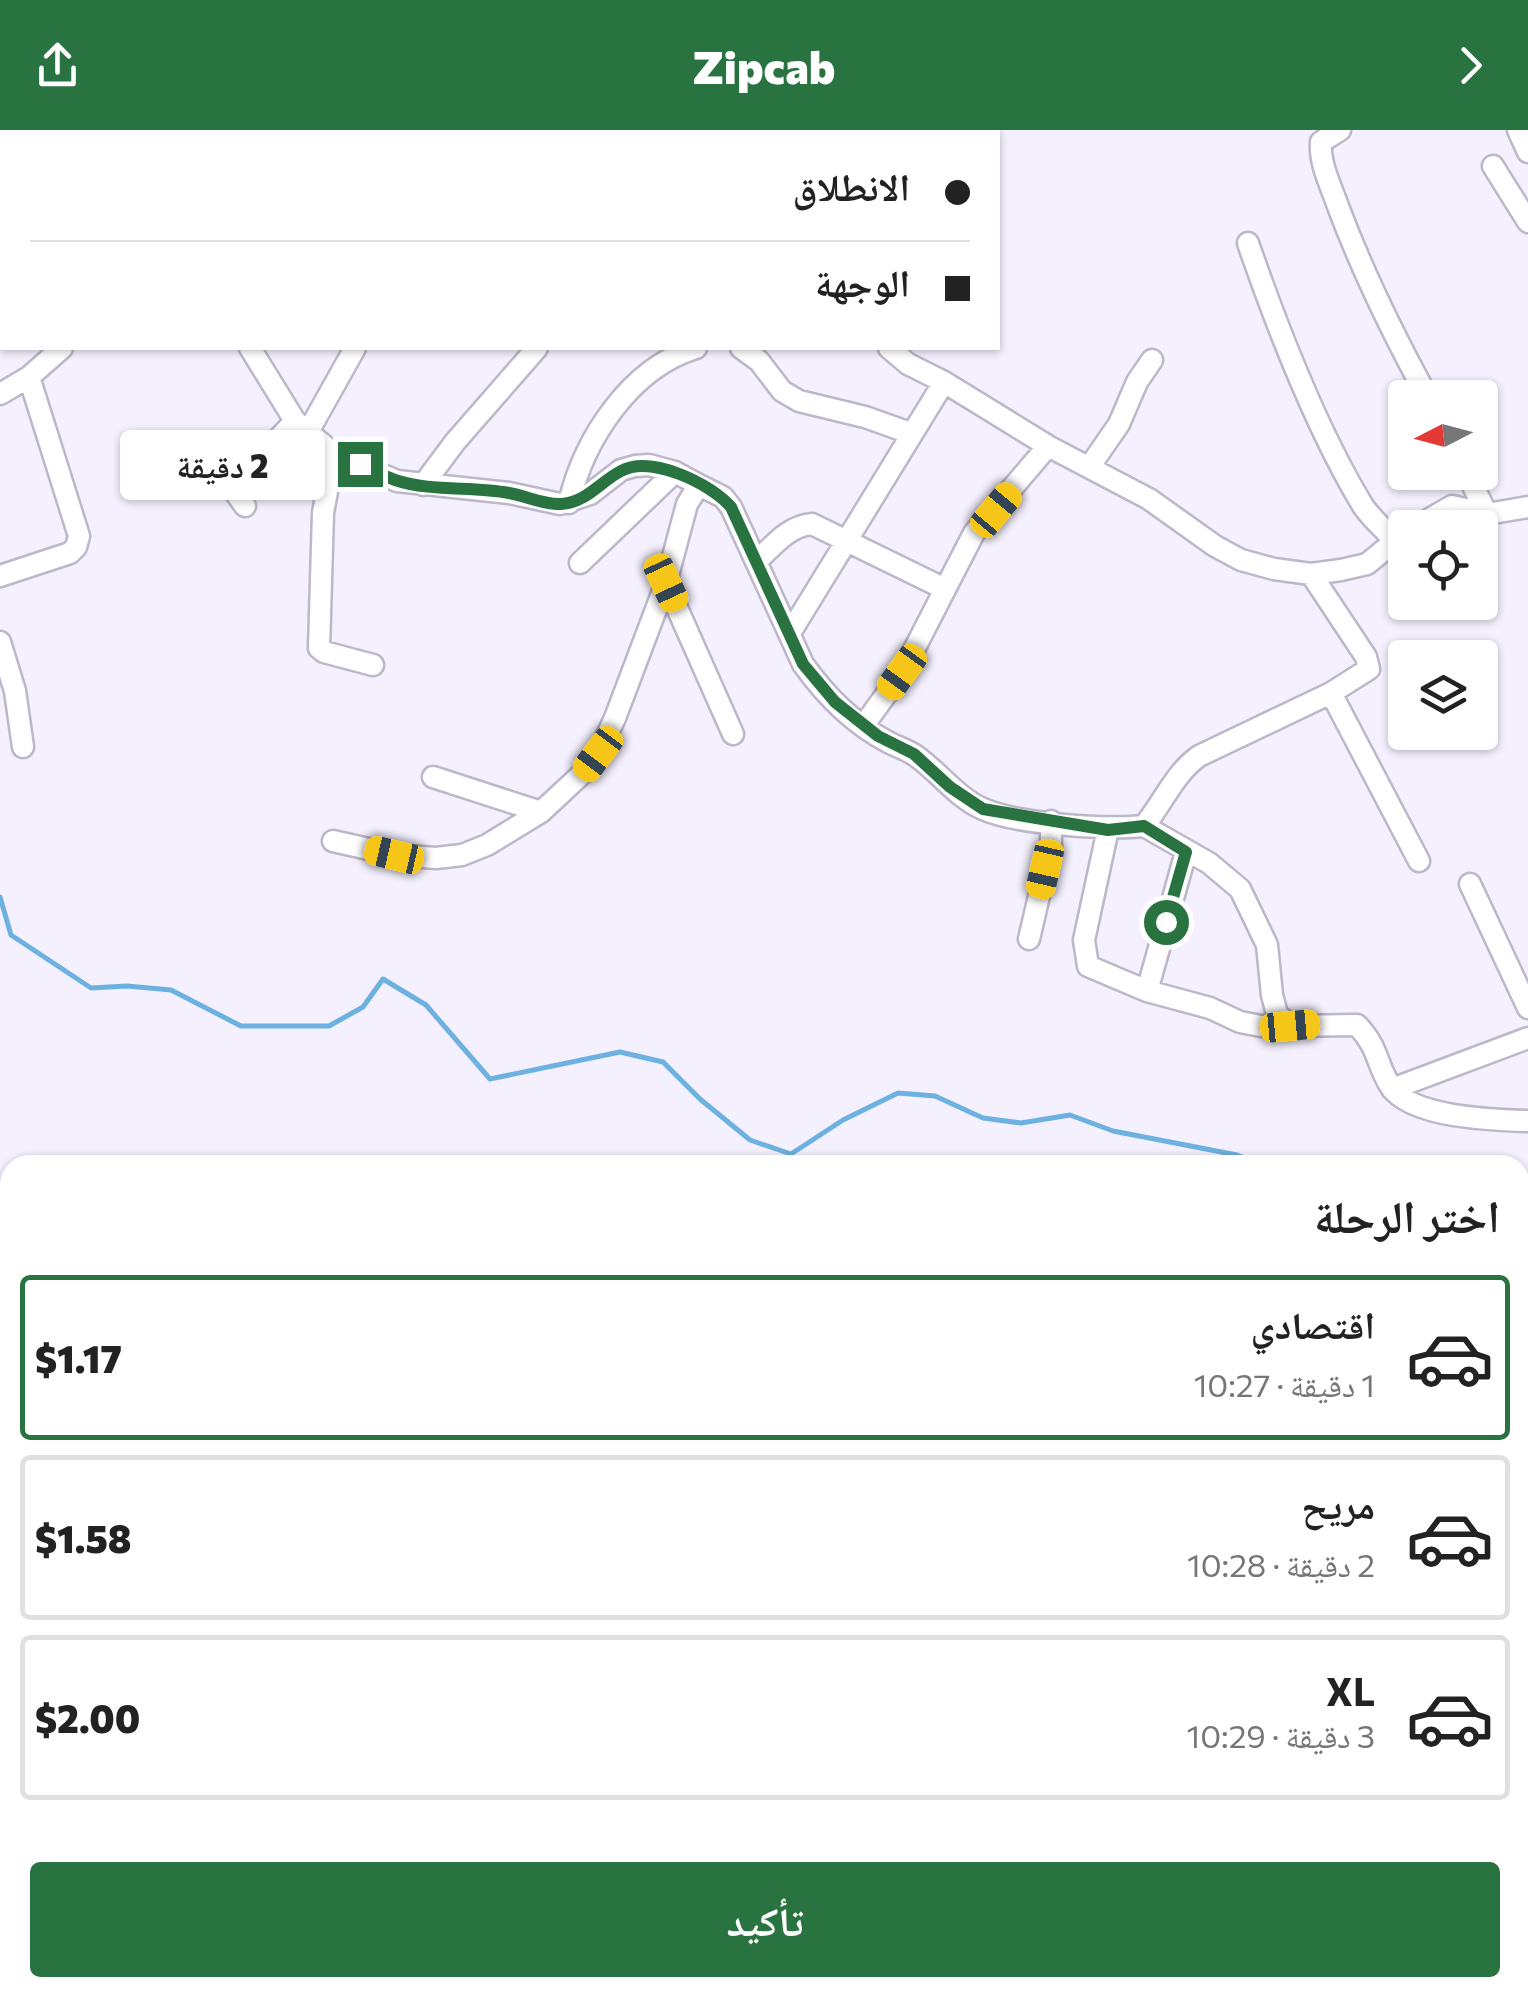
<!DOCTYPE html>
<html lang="ar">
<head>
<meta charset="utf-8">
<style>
	body { margin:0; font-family:Commissioner,"Noto Naskh Arabic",sans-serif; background:#f6f6f6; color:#222; direction:rtl; height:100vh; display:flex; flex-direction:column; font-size:38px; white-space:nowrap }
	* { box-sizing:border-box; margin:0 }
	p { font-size:32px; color:#767676 }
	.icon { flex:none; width:55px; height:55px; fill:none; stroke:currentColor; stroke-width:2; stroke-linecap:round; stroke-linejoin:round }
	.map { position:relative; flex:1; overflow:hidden; direction:ltr }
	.panel { position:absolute; left:0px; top:1025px; width:1530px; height:842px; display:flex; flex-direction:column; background:#fff; border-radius:30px 30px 0 0; box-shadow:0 2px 8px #0004; direction:rtl }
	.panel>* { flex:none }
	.banner { position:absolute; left:0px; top:0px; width:1000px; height:220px; box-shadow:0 2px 8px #0004; direction:rtl; display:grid; align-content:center; height:220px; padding:0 30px; background:#fff }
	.needle { width:65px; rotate:264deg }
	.fabs { position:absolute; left:1388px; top:250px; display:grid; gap:20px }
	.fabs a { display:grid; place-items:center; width:110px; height:110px; border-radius:10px; background:#fff; box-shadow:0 2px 8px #0004; font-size:50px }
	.end { position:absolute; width:45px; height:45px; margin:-22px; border:12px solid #297341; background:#fff; box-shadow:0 0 0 5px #fff }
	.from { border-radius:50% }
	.bubble { position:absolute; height:70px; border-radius:10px; background:#fff; box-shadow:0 2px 8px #0004; font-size:32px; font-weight:800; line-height:70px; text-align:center; direction:rtl }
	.car { position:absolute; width:30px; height:60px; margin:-30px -15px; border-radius:12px; box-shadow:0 0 8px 2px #0007; background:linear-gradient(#f5c518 24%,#345 0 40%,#f5c518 0 76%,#345 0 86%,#f5c518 0) }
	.banner b { display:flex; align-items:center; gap:35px; height:95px; font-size:38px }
	.banner b+b { border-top:2px solid #e0e0e0 }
	.banner i { width:25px; height:25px; background:#222 }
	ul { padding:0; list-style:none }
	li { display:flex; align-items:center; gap:30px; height:165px; margin:0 20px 15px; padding:0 10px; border:5px solid #e0e0e0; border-radius:10px }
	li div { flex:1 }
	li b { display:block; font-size:38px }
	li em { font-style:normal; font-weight:800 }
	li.current { border-color:#297341 }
	li>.icon { width:90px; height:90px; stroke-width:1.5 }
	h2 { padding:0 30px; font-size:45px; line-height:120px }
	.action { display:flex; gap:20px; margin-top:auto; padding:20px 30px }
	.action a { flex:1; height:115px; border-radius:10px; background:#297341; color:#fff; font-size:40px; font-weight:800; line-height:115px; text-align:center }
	header { display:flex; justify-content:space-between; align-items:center; height:130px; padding:0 30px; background:#297341; color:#fff; font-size:45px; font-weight:800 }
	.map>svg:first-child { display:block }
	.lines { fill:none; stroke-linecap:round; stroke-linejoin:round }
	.stream { stroke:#6db1e0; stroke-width:5 }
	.minor-casing { stroke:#bdb7ca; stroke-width:25 }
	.minor { stroke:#fff; stroke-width:20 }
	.route { stroke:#297341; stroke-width:12 }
</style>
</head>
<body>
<header><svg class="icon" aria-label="forward" viewBox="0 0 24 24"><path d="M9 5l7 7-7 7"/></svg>Zipcab<svg class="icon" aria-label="share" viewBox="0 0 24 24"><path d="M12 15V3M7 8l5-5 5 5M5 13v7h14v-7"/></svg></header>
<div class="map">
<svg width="1528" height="1866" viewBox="0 0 1528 1866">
	<rect width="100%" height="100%" fill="#f4f0fd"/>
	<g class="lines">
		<path class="stream" d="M0,767L11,805L91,858L127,856L171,860L241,896H329L363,877L383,849L426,875L490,949L620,922L663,932L700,969L750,1010L791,1024L843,990L898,963L935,966L983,988L1021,993L1070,985L1113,1001L1237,1025L1263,1035
			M1520,1129L1528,1132"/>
		<defs>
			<path id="minor" d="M338,0L343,2
				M1340,0L1321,12C1319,34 1332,58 1339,79C1364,145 1394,206 1428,268
				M1518,0L1528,22
				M391,2L392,0
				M1493,36L1528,92
				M1248,113C1277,197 1317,300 1363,376C1371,388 1384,399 1394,410
				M0,167H2
				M250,218L295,291L334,324L397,351L509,363L560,374L590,364L621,340L635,336L649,335L675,342L699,355
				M741,218L759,231L782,261L799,271L865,287L910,303
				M889,218L908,234L944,252L1048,316L1149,369L1215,416L1241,430L1274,439L1311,444L1341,440L1367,434L1405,403
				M0,264L29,247L62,218
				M308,302L355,218
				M334,324L323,383L319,518L324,522L373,535
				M1090,336L1119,294L1137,252L1152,230
				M1466,342L1487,384L1528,377
				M423,355L455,312L537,218
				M569,373C584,309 630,238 696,218
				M245,376L235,362V355L295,291
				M1414,398L1452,376L1487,384
				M756,432C773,416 788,396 812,394L943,458
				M580,433L675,342
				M1311,444L1366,527L1369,539L1331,563L1199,626C1174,644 1163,673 1144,696L1209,733L1240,759L1267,815L1272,865L1277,884L1290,896L1357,895C1380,919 1376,935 1391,957C1412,988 1495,990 1528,991
				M0,446L70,423L76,417L79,406L29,247
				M666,453L733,604
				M790,503L944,252
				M0,512L15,561L23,617
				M1331,563L1419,731
				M864,595L903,541L974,403L1048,316
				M433,647L541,682
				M1108,699L1084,810L1088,836L1147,861L1210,878L1240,892L1261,896H1290
				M333,711L395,725L436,728L462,725L487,715L541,682L585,641L598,624L615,588L666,453L687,374L699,355L723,367L731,377L803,534C825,565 854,594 888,612C897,617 908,620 916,626C939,642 956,667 983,679C1017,694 1106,700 1144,696
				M1470,754L1528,878
				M1029,809L1051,715V691
				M1147,861L1186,722
				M1392,959L1528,908
				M1520,1199H1528
				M1520,1222L1528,1215
				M1520,1304L1528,1313
				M1520,1413L1528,1406
				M1520,1470L1528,1478
				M1520,1571L1528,1565
				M1520,1687L1528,1696
				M1520,1836L1528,1829
				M145,1858L156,1866
				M962,1858L969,1866
				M1252,1858L1259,1866
				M1399,1858L1404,1866
				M279,1866L281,1858
				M631,1866L674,1858
				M1107,1866L1117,1858
				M1484,1866L1494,1858"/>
		</defs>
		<use href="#minor" class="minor-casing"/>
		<use href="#minor" class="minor"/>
	</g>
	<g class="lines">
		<path class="route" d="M360,334C372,339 383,346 395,350C431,362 472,356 509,363C526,366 544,375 561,374C586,373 601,351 621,341C651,325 710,353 731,377L803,534L835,572L878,606L914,624L950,657L983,679L1108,700L1144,696L1186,722L1166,792"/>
	</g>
</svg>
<div class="fabs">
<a><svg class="needle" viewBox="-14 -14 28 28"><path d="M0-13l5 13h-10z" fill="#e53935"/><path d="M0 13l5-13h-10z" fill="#767676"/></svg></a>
<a><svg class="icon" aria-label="locate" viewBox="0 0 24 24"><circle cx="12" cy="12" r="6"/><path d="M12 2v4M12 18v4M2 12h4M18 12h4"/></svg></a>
<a><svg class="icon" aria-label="layers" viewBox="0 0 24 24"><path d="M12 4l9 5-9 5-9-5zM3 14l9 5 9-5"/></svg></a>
</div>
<i class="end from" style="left:1166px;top:792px"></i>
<i class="end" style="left:360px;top:334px"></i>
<div class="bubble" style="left:120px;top:300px;width:205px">2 دقيقة</div>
<i class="car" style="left:996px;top:380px;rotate:40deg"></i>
<i class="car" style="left:666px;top:453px;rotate:155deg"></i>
<i class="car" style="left:902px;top:542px;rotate:216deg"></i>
<i class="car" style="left:598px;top:624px;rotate:217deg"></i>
<i class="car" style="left:394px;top:725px;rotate:283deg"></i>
<i class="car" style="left:1045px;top:739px;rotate:193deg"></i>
<i class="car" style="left:1290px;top:896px;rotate:85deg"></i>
<div class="banner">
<b><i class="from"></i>الانطلاق</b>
<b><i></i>الوجهة</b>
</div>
<section class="panel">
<h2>اختر الرحلة</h2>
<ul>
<li class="current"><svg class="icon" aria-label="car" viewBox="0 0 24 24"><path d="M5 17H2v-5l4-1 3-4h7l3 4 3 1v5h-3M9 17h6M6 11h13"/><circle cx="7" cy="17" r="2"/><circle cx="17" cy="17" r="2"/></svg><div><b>اقتصادي</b><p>1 دقيقة · 10:27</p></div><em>$1.17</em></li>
<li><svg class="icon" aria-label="car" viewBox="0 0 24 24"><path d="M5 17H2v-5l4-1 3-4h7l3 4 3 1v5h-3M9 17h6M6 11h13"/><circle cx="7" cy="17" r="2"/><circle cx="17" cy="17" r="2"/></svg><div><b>مريح</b><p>2 دقيقة · 10:28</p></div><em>$1.58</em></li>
<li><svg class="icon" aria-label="car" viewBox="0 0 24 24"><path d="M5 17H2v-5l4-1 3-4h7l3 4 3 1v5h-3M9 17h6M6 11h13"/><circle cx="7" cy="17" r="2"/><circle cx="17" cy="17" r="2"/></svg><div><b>XL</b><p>3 دقيقة · 10:29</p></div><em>$2.00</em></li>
</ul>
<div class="action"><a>تأكيد</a></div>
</section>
</div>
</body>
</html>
